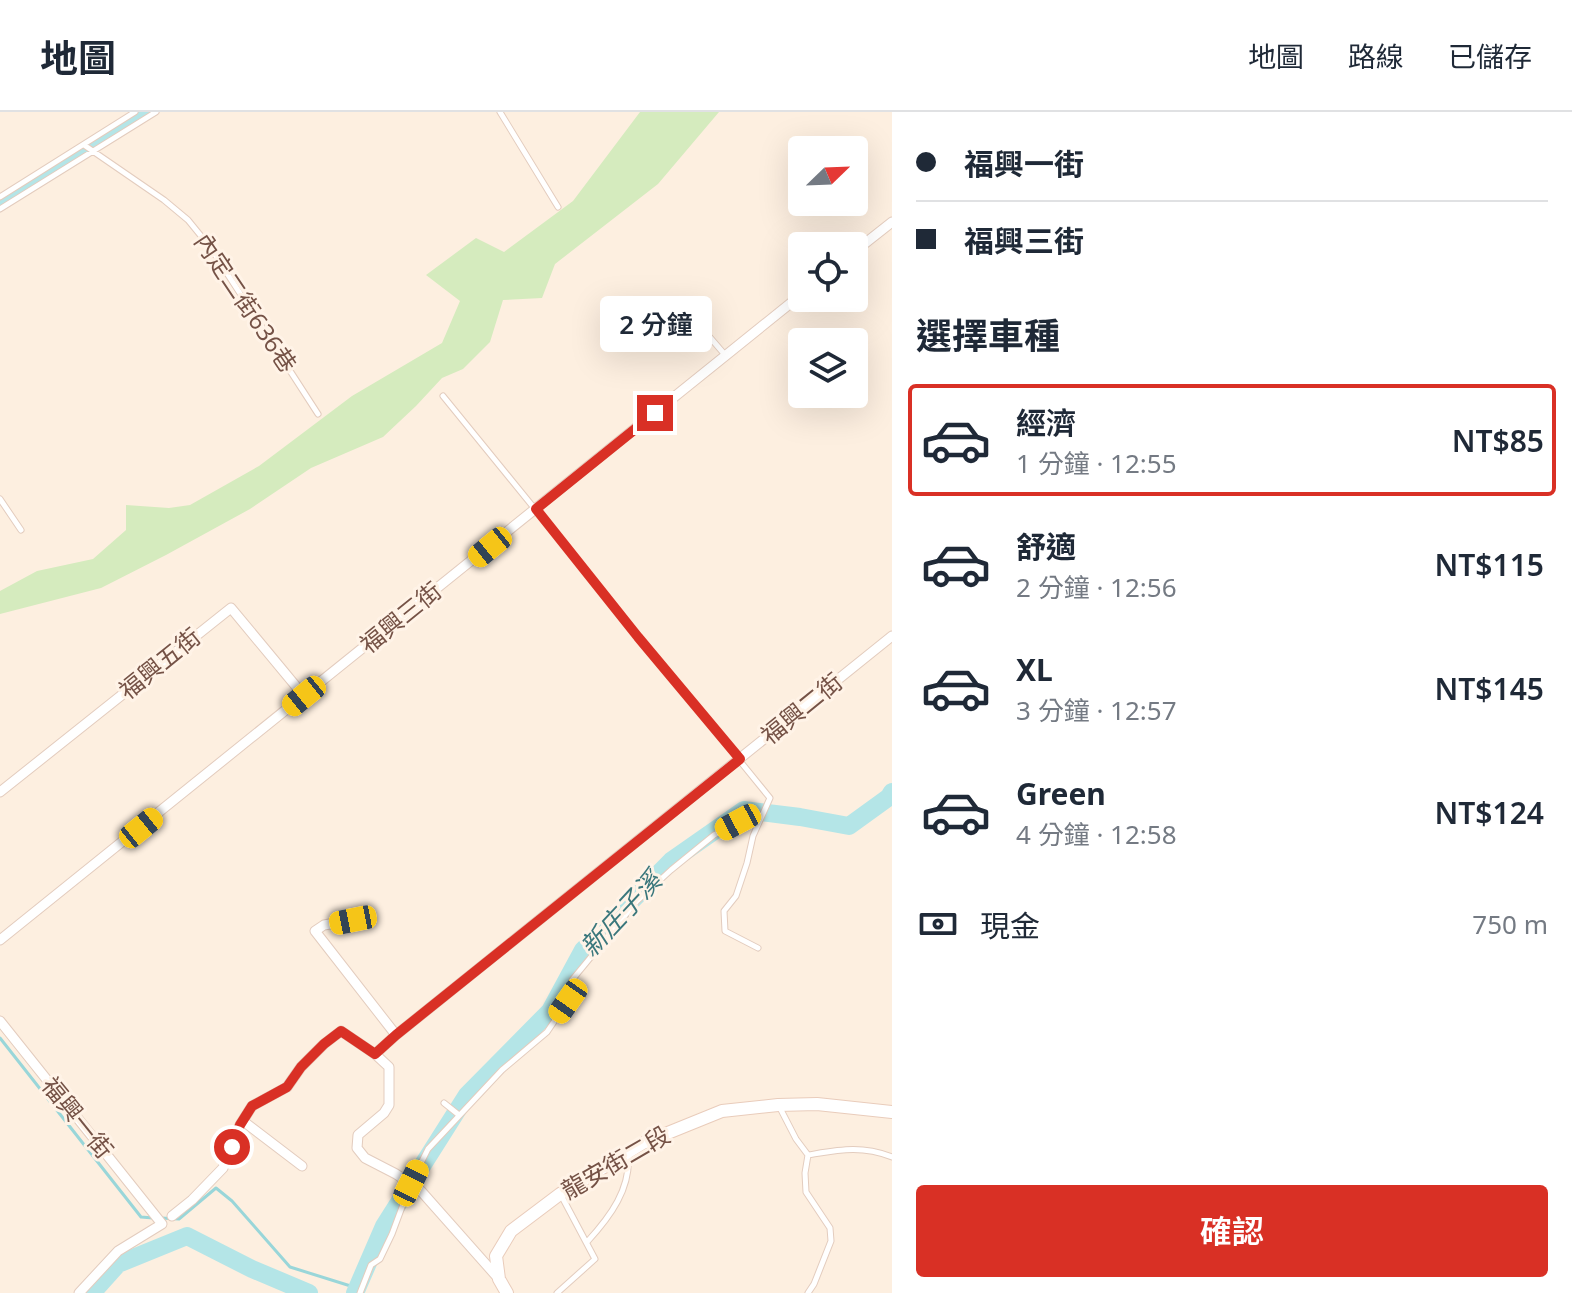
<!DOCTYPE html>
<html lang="zh-TW">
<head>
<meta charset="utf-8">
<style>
	body { margin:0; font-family:"Noto Sans","Noto Sans TC",sans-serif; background:#f6f6f7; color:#1f2937; height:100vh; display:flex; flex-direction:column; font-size:30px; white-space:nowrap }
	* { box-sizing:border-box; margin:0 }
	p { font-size:26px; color:#747a83 }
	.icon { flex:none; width:44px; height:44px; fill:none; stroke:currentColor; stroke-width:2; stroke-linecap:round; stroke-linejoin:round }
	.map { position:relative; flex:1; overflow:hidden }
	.sheet { display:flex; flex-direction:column; background:#fff; width:680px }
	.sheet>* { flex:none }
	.hud { display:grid; align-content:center; height:176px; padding:0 24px; background:#fff }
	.needle { width:52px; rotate:67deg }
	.fabs { position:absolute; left:788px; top:24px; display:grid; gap:16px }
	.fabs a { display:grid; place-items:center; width:80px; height:80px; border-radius:8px; background:#fff; box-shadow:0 8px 32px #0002; font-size:40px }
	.end { position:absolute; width:36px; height:36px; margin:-18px; border:10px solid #d93025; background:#fff; box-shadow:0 0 0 4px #fff }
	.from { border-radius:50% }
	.bubble { position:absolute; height:56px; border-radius:8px; background:#fff; box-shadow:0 8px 32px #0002; font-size:26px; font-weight:600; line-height:56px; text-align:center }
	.car { position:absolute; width:24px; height:48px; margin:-24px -12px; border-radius:10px; box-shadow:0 0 6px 2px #0007; background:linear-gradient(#f5c518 24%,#345 0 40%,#f5c518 0 76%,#345 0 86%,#f5c518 0) }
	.hud b { display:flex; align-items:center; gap:28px; height:76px; font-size:30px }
	.hud b+b { border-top:2px solid #e0e1e3 }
	.hud i { width:20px; height:20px; background:#1f2937 }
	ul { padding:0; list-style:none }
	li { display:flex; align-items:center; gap:24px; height:112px; margin:0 16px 12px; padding:0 8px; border:4px solid transparent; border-radius:8px }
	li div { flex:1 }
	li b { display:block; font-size:30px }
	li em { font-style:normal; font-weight:600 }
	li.active { border-color:#d93025 }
	li>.icon { width:72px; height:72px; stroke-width:1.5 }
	h2 { padding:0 24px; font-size:36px; line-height:96px }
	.pay { display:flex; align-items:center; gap:20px; height:88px; padding:0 24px; font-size:30px }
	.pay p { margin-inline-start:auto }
	.primary-button { display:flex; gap:16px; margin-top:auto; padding:16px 24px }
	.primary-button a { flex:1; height:92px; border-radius:8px; background:#d93025; color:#fff; font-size:32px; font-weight:600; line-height:92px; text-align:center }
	header { display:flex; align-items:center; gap:48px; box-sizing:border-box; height:112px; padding:0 40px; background:#fff; border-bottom:2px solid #e0e1e3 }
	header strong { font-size:38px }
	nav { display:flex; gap:44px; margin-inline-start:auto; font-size:28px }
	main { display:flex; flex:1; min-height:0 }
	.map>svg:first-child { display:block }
	.green { fill:#d5ebbe }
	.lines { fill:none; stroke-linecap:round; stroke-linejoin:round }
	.stream { stroke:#99d6d9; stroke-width:3 }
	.canal { stroke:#b4e5e7; stroke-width:11 }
	.river { stroke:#b4e5e7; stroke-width:18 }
	.lane-casing { stroke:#e3ccbe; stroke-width:7 }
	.street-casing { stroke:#e3ccbe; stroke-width:11 }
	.secondary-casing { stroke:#e9ccbb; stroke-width:14 }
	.lane { stroke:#fff; stroke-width:5 }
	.street { stroke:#fff; stroke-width:9 }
	.secondary { stroke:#fff; stroke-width:12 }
	.route { stroke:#d93025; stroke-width:10 }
	.labels { text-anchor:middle; stroke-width:6; stroke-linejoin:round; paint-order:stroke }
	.street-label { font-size:24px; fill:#755246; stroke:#fff3e7 }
	.water-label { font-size:26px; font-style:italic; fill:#3a777c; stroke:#fff3e7 }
</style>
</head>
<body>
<header>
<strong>地圖</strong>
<nav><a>地圖</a><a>路線</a><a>已儲存</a></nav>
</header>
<main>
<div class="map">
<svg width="892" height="1181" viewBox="0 0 892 1181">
	<rect width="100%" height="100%" fill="#fdefe0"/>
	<path class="green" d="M640,0H719L658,72L555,152L542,186L503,188L490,230L463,257L442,266L416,294L383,325L311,356L250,397L166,443L101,476L0,502V479L37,459L93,447L126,418V393L169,396L190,393L259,354L352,284L442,231L460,189L426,163L476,126L504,140L573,89Z"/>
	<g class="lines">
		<path class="stream" d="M0,926L141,1105L153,1106
			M161,1106L179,1107L216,1076L232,1089L290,1155L357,1176"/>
		<path class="canal" d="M0,93L148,0"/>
		<path class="river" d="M92,1181L118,1152L187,1124L252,1157L309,1181
			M355,1181L384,1114L467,983L550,899L583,838L671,749L744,698L800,705L849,714L889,685L892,680"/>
		<defs>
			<path id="lane" d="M500,0L558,95
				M84,33L164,88L188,108L210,135L318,302
				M0,85L135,0
				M0,97L156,0
				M695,208L726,244
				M443,284L770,686L753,724L747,751L736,784L724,799L725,819L758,836
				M0,387L21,418
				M444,991L459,1003
				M779,994L796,1027L808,1043L805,1061L806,1080L830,1116L831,1129L814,1172L808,1181
				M808,1043C839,1038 861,1033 892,1045
				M587,1130C610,1105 632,1076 628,1040
				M360,1181L371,1153L380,1147L392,1122L411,1071L428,1037L502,958L547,920L568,889L572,868L637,789L671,758L714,723L738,710L762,703
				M557,1181L595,1147L561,1083"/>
			<path id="street" d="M854,140L892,110
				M0,680L231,496L304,584
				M353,808L324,813L315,819L396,923
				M0,828L802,182
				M0,909L162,1112L118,1139L79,1181
				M375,942L396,923L892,524
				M243,1009L302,1054
				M172,1104L192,1088L223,1056L240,1013L252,994L287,975L301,955L324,932L341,919L375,942L389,955V993L384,1001L358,1023L357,1036L365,1046L396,1062L421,1079L499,1167"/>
			<path id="secondary" d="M507,1181L499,1167L496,1144L511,1119L560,1082L643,1031L722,999L778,993L817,992L892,1000"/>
		</defs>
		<use href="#lane" class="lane-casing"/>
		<use href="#street" class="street-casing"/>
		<use href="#secondary" class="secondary-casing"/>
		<use href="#lane" class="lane"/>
		<use href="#street" class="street"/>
		<use href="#secondary" class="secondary"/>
	</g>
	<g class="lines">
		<path class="route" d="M232,1035L240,1013L252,994L287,975L301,955L324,932L341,919L375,942L396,923L740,647L638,525L536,397L655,301"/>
	</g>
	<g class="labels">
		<g class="street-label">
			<text transform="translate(245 191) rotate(56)" y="8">內定二街636巷</text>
			<text transform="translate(401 506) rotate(-39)" y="8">福興三街</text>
			<text transform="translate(160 552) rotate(-39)" y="8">福興五街</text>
			<text transform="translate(802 597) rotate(-39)" y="8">福興二街</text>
			<text transform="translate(77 1006) rotate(51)" y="8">福興一街</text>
			<text transform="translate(616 1051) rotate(-30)" y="8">龍安街二段</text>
		</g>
		<g class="water-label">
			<text transform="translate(621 802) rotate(-47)" y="9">新庄子溪</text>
		</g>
	</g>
</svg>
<div class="fabs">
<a><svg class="needle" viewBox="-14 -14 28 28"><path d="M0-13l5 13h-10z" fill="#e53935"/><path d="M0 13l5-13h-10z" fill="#747a83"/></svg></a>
<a><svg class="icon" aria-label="locate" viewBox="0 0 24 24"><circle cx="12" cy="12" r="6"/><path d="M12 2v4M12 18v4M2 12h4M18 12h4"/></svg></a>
<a><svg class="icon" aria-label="layers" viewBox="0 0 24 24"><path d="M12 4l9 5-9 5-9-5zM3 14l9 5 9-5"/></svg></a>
</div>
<i class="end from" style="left:232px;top:1035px"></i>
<i class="end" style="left:655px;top:301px"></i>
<div class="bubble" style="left:600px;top:184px;width:112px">2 分鐘</div>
<i class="car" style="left:490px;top:435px;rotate:231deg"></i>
<i class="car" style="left:304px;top:584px;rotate:231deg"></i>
<i class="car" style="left:738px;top:710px;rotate:242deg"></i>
<i class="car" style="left:141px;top:716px;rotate:51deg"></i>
<i class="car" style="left:353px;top:808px;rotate:259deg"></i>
<i class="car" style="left:568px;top:889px;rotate:215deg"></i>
<i class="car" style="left:411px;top:1071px;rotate:26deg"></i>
</div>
<section class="sheet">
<div class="hud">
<b><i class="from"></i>福興一街</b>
<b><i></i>福興三街</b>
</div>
<h2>選擇車種</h2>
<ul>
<li class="active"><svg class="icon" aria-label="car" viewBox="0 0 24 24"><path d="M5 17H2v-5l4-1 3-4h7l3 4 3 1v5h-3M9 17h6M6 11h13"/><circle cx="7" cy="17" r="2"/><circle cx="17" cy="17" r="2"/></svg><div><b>經濟</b><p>1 分鐘 · 12:55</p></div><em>NT$85</em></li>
<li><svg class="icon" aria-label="car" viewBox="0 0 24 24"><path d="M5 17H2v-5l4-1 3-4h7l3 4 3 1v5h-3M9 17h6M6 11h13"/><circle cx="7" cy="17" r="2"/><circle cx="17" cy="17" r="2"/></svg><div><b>舒適</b><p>2 分鐘 · 12:56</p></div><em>NT$115</em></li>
<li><svg class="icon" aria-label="car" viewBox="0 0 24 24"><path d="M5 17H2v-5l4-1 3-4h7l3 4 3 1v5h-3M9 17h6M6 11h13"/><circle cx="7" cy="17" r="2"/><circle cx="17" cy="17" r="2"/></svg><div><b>XL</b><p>3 分鐘 · 12:57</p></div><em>NT$145</em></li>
<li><svg class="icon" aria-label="car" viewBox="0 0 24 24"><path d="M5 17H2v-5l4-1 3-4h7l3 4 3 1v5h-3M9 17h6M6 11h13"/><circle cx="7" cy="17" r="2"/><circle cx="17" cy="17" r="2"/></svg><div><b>Green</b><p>4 分鐘 · 12:58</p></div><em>NT$124</em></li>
</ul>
<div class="pay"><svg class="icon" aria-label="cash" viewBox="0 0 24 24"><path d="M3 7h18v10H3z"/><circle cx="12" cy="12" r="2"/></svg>現金<p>750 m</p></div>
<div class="primary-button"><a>確認</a></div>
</section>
</main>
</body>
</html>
